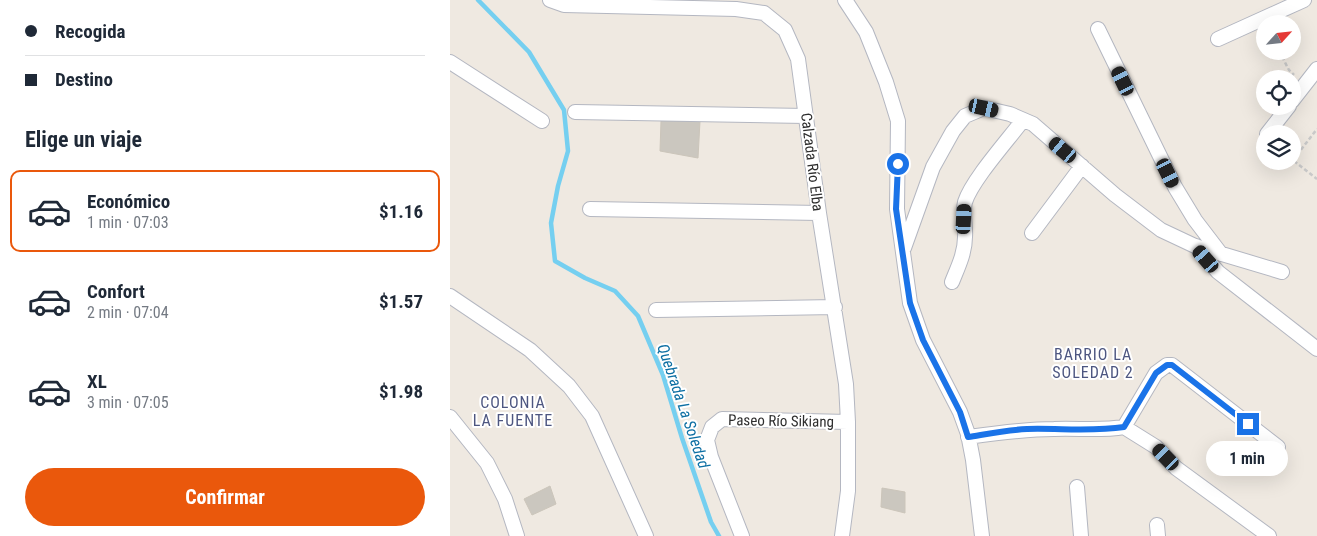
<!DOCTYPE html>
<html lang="es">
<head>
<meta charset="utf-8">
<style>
	body { margin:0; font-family:"Roboto Condensed",sans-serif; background:#f2f2f3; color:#1f2937; height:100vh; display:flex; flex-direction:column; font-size:19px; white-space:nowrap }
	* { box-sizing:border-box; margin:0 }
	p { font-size:16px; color:#747a83 }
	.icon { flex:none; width:28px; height:28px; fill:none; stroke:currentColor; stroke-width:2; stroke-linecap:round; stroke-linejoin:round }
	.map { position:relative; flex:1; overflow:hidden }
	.drawer { display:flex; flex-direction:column; background:#fff; width:450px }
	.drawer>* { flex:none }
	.banner { display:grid; align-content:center; height:110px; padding:0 25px; background:#fff }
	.needle { width:32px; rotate:63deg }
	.controls { position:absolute; left:806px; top:15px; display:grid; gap:10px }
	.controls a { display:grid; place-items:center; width:45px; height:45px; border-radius:50%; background:#fff; box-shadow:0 5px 20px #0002; font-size:25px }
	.end { position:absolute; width:22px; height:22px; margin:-11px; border:6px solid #1a73e8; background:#fff; box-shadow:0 0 0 2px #fff }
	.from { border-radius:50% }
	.bubble { position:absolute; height:35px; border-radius:18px; background:#fff; box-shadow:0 5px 20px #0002; font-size:16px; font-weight:700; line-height:35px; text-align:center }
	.car { position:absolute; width:15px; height:30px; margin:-15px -8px; border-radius:6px; box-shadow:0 0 4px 1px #0007; background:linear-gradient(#222 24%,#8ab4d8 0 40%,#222 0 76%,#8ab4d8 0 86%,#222 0) }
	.banner b { display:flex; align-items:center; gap:18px; height:48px; font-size:19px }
	.banner b+b { border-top:1px solid #e0e1e3 }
	.banner i { width:12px; height:12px; background:#1f2937 }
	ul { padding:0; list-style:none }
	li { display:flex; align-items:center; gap:15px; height:82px; margin:0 10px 8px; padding:0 15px; border:2px solid transparent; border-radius:10px }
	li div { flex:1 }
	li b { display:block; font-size:19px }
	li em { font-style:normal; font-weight:700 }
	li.selected { border-color:#ea580c }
	li>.icon { width:45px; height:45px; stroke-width:1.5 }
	h2 { padding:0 25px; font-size:22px; line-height:60px }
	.button { display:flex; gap:10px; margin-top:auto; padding:10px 25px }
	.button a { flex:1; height:58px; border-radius:30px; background:#ea580c; color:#fff; font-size:20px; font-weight:700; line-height:58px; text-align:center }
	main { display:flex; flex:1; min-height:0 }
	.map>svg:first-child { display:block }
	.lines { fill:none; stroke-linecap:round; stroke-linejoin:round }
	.stream { stroke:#75cff0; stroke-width:4.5 }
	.building { fill:#cbc7bf; stroke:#cbc5ba }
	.minor-casing { stroke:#b4b7c1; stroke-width:16 }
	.path { stroke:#c9c9c9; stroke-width:2.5; stroke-dasharray:4 2.5; stroke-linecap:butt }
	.minor { stroke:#fff; stroke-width:14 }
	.route { stroke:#1a73e8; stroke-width:6 }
	.labels { text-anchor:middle; stroke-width:4; stroke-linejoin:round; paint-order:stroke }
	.street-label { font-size:15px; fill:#2e2e2e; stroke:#fff }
	.neighbourhood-label { font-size:16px; letter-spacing:1px; fill:#4d5680; stroke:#fff }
	.water-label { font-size:16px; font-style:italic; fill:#0d6fa3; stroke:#fff }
</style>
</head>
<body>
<main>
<section class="drawer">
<div class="banner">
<b><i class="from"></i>Recogida</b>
<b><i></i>Destino</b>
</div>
<h2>Elige un viaje</h2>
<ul>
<li class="selected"><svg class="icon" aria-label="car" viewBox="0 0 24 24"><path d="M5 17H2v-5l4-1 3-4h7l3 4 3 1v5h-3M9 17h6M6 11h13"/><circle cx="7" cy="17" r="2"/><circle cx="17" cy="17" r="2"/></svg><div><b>Económico</b><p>1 min · 07:03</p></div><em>$1.16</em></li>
<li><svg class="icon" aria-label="car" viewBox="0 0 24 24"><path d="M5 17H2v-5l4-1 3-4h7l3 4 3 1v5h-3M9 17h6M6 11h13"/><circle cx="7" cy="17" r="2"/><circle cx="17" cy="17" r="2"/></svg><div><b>Confort</b><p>2 min · 07:04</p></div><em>$1.57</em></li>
<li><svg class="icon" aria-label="car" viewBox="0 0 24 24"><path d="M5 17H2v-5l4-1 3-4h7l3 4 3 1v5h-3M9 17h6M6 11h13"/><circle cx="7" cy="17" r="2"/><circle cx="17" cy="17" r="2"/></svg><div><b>XL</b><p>3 min · 07:05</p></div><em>$1.98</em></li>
</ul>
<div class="button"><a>Confirmar</a></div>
</section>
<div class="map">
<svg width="867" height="536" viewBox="0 0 867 536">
	<rect width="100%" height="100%" fill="#efe9e1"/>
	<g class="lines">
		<path class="stream" d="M28,0L79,52L114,110L118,151L108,186L101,223L105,261L135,278L165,291L188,316L213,375L232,438L261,522L269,536"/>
	</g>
	<path class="building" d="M211,121H250L248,158L210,151Z
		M100,486L106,504L82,515L74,499Z
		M432,488L455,492V513L431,507Z"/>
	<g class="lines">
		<defs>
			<path id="minor" d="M100,0L114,5L286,9L314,13L335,30L348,59L369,213L396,384L398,422V491L392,536
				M395,0L416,32L436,82L448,121L447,209L460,303L473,340L510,412L518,434L523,460L532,536
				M648,29L725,187L745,220L771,254
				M768,39L854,0
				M0,62L92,121
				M842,101L867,69
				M125,112L356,116
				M817,134L839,106
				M140,209L369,213
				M582,233L632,166
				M746,246L768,272L867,349
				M454,248L483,167L503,131L515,116L534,108L560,114L583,124L665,195L711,230L745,246L832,272
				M502,282C508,267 515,253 515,237C516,226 512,213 515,202C522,180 558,140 573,120
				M0,296L80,350L119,386L142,416L196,536
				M206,310L385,307
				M0,417L37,463L55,499L67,536
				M518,437C547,433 575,429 604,429C628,428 651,431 674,427
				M627,487L631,536
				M707,525L708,536
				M292,536L261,457L257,440L262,427L272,419L398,422
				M819,536L726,468L706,447L674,427L706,373L717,365H722L828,447"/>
		</defs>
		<use href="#minor" class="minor-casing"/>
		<path class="path" d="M829,51L839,70L844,75
			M843,160L867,129
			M844,161L867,179"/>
		<use href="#minor" class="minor"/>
	</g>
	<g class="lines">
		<path class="route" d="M448,164L446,209L460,303L473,340L510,412L518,437C537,434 557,430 577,429C609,428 642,432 674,427L706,373L717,365H722L798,424"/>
	</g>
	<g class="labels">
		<g class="street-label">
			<text transform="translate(362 162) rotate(83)" y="5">Calzada Río Elba</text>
			<text transform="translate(331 421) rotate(1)" y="5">Paseo Río Sikiang</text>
		</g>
		<g class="neighbourhood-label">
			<text x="643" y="360">BARRIO LA<tspan x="643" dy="18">SOLEDAD 2</tspan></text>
			<text x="63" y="408">COLONIA<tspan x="63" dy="18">LA FUENTE</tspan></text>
		</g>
		<g class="water-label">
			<text transform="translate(234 406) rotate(71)" y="6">Quebrada La Soledad</text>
		</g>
	</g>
</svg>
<div class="controls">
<a><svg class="needle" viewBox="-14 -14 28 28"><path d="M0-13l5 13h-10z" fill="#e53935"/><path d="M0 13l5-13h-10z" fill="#747a83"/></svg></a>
<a><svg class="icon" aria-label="locate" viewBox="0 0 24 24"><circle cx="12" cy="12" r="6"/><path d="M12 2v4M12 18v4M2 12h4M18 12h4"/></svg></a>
<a><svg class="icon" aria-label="layers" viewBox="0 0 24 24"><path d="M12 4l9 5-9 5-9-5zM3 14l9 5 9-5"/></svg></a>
</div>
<i class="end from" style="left:448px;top:164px"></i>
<i class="end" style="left:798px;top:424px"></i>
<div class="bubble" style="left:756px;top:441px;width:82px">1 min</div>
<i class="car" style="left:673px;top:81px;rotate:334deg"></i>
<i class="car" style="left:534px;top:108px;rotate:103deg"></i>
<i class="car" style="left:613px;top:150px;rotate:310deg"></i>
<i class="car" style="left:718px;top:173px;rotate:154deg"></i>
<i class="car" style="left:514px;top:219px;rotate:3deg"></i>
<i class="car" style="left:756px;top:259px;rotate:319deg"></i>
<i class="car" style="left:716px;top:457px;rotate:316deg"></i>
</div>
</main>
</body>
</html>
